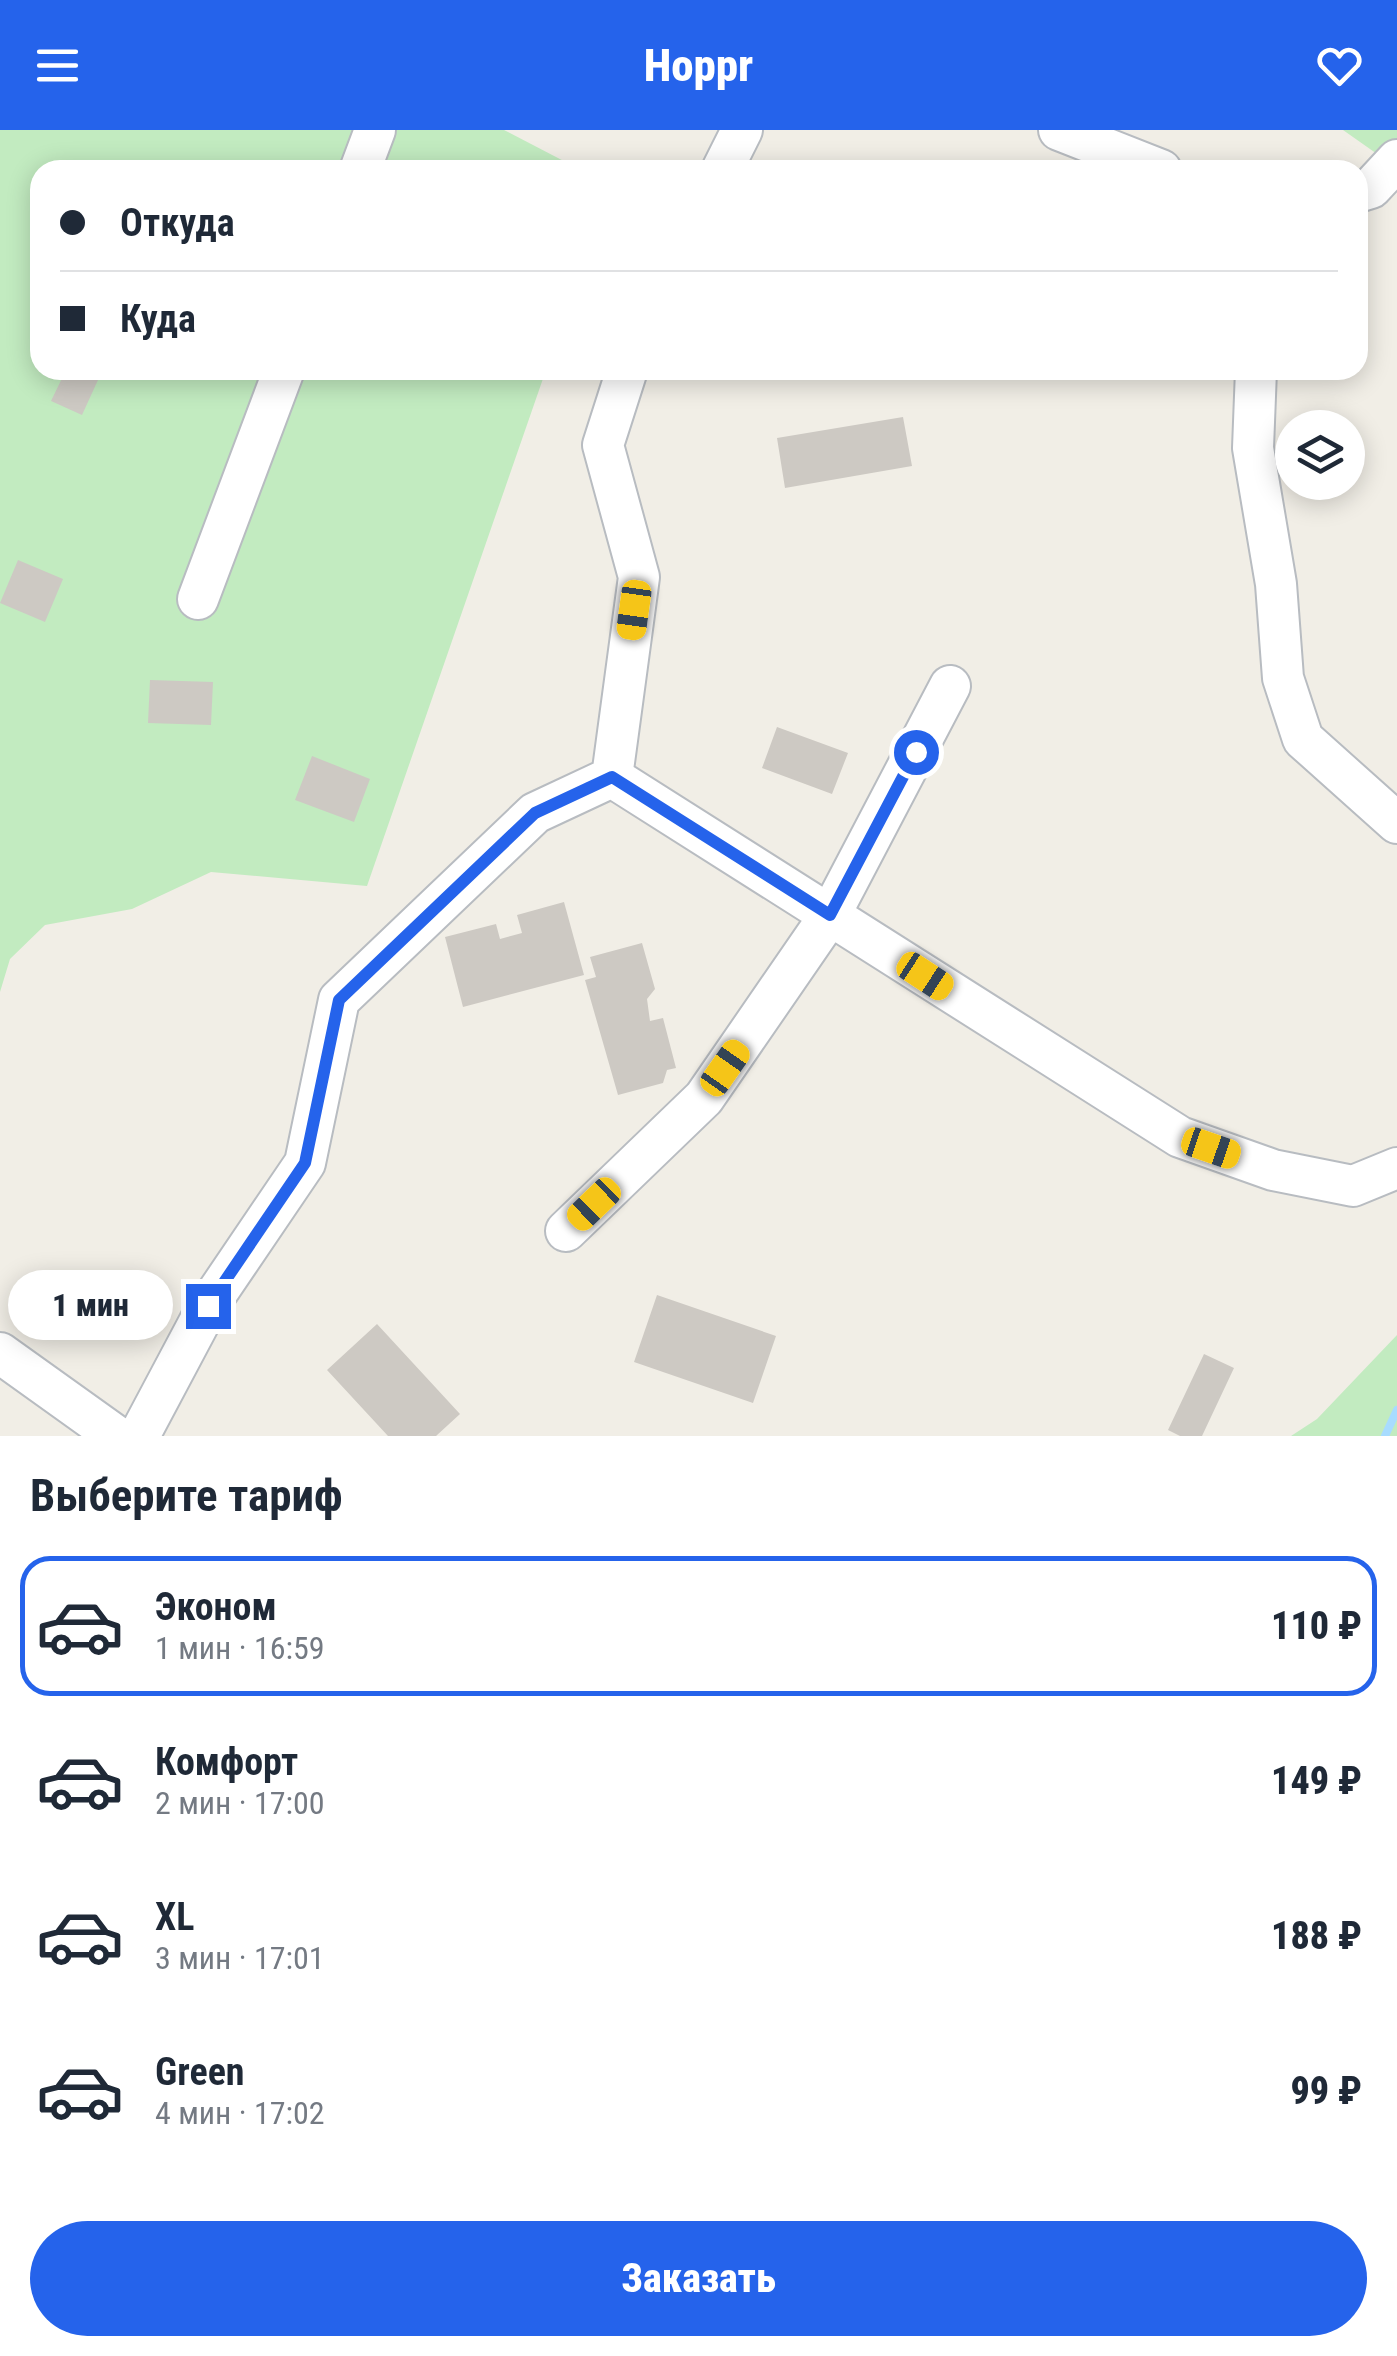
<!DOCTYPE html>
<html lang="ru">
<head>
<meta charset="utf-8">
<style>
	body { margin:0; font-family:"Roboto Condensed",sans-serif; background:#f2f2f3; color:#1f2937; height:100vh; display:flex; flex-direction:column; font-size:38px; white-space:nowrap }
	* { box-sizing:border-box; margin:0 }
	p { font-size:32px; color:#747a83 }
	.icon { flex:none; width:55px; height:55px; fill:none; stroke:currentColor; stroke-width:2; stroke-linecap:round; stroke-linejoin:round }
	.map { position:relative; height:1306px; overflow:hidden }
	.details { display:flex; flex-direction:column; background:#fff; flex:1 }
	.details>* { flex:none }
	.guide { position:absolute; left:30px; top:30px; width:1338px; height:220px; border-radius:30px; box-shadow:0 5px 25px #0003; display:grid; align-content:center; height:220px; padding:0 30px; background:#fff }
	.fabs { position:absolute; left:1275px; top:280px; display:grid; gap:20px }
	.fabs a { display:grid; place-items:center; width:90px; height:90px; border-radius:50%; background:#fff; box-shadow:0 5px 25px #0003; font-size:50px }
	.end { position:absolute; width:45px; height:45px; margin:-22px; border:12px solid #2563eb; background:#fff; box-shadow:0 0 0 5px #fff }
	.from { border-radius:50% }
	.bubble { position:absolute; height:70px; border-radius:35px; background:#fff; box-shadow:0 5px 25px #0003; font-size:32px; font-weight:800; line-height:70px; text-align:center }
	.car { position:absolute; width:30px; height:60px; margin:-30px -15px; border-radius:12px; box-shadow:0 0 8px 2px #0007; background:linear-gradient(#f5c518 24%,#345 0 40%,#f5c518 0 76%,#345 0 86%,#f5c518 0) }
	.guide b { display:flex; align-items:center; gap:35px; height:95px; font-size:38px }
	.guide b+b { border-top:2px solid #e0e1e3 }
	.guide i { width:25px; height:25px; background:#1f2937 }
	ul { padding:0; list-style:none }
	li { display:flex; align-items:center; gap:30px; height:140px; margin:0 20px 15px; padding:0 10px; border:5px solid transparent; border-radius:30px }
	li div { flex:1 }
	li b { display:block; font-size:38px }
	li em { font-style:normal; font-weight:800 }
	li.current { border-color:#2563eb }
	li>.icon { width:90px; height:90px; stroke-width:1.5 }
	h2 { padding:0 30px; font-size:45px; line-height:120px }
	.action { display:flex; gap:20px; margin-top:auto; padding:20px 30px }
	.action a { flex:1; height:115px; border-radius:60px; background:#2563eb; color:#fff; font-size:40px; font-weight:800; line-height:115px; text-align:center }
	header { display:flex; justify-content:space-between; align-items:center; height:130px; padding:0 30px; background:#2563eb; color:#fff; font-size:45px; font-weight:800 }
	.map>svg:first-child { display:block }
	.green { fill:#c2ebc0 }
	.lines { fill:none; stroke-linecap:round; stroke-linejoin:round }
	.stream { stroke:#a8dcff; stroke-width:8 }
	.building { fill:#cdc9c3 }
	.minor-casing { stroke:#b8bcc1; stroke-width:44 }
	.minor { stroke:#fff; stroke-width:40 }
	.route { stroke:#2563eb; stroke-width:12 }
</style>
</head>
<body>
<header><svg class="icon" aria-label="menu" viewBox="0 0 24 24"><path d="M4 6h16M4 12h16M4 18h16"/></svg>Hoppr<svg class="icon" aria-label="heart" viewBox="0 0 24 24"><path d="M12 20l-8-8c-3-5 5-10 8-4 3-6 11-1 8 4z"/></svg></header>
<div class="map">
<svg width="1397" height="1306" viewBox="0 0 1397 1306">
	<rect width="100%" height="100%" fill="#f1eee6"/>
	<path class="green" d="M0,0H504L581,40H40V240H546L367,756L211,742L132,779L45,795L10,829L0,862Z
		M1343,0H1397V38Z
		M1397,1205V1306H1291L1317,1289Z"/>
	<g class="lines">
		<path class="stream" d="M1385,1306L1397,1280"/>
	</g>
	<path class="building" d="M66,240L98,250L82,285L51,271Z
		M903,287L912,336L785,358L777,308Z
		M18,430L63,449L45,492L0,473Z
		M150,550L213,552L211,595L148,593Z
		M777,597L848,623L832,664L762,638Z
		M312,626L370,649L354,692L295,670Z
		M564,772L584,845L463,877L445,807L496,794L500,809L522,803L517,785Z
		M642,813L655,859L647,869L650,891L663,888L676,938L667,940L663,953L618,965L585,850L596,847L590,827Z
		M657,1165L776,1206L753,1273L634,1232Z
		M377,1194L460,1284L436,1306H388L327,1240Z
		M1204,1224L1234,1238L1202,1306H1180L1168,1300Z"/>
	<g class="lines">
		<defs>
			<path id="minor" d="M1059,0L1161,40
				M360,40L375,0
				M722,40L742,0
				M1358,62L1371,58L1397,30
				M1256,240L1253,318L1276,454L1283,548L1303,609L1397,693
				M198,469L284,240
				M612,647L1180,1007L1273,1040L1353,1056L1397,1038
				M612,647L639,447L603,315L627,240
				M566,1101L704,968L830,785L950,556
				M0,1223L116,1306
				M139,1306L208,1176L305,1033L339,870L535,683L612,647"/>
		</defs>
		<use href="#minor" class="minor-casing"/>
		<use href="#minor" class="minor"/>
	</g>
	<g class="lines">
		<path class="route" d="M208,1176L305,1033L339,870L535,683L612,647L830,785L916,622"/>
	</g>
</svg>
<div class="fabs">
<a><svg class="icon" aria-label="layers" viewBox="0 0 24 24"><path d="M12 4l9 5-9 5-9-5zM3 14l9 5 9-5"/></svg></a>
</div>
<i class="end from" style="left:916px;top:622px"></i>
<i class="end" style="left:208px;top:1176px"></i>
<div class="bubble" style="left:8px;top:1140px;width:165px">1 мин</div>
<i class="car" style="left:634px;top:480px;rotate:188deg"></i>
<i class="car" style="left:925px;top:846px;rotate:123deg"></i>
<i class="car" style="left:725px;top:938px;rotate:35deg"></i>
<i class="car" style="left:1211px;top:1018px;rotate:109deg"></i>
<i class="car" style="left:594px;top:1074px;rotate:226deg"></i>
<div class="guide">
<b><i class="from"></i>Откуда</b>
<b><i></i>Куда</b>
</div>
</div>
<section class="details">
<h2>Выберите тариф</h2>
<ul>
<li class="current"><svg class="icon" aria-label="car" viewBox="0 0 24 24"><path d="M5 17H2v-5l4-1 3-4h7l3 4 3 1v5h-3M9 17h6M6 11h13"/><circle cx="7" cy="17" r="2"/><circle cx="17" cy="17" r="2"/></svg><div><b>Эконом</b><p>1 мин · 16:59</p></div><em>110 ₽</em></li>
<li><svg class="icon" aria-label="car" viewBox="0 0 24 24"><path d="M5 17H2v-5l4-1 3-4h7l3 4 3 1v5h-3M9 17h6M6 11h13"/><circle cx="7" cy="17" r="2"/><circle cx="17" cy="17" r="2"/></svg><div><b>Комфорт</b><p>2 мин · 17:00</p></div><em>149 ₽</em></li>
<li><svg class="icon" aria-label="car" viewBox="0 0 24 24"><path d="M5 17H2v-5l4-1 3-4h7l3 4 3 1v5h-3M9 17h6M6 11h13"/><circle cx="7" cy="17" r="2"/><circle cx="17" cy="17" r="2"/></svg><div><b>XL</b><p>3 мин · 17:01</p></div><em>188 ₽</em></li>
<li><svg class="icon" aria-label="car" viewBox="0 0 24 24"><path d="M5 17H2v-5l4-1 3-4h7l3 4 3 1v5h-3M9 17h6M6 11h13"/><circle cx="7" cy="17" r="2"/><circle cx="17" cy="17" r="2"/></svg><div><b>Green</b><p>4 мин · 17:02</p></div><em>99 ₽</em></li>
</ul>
<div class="action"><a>Заказать</a></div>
</section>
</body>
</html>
